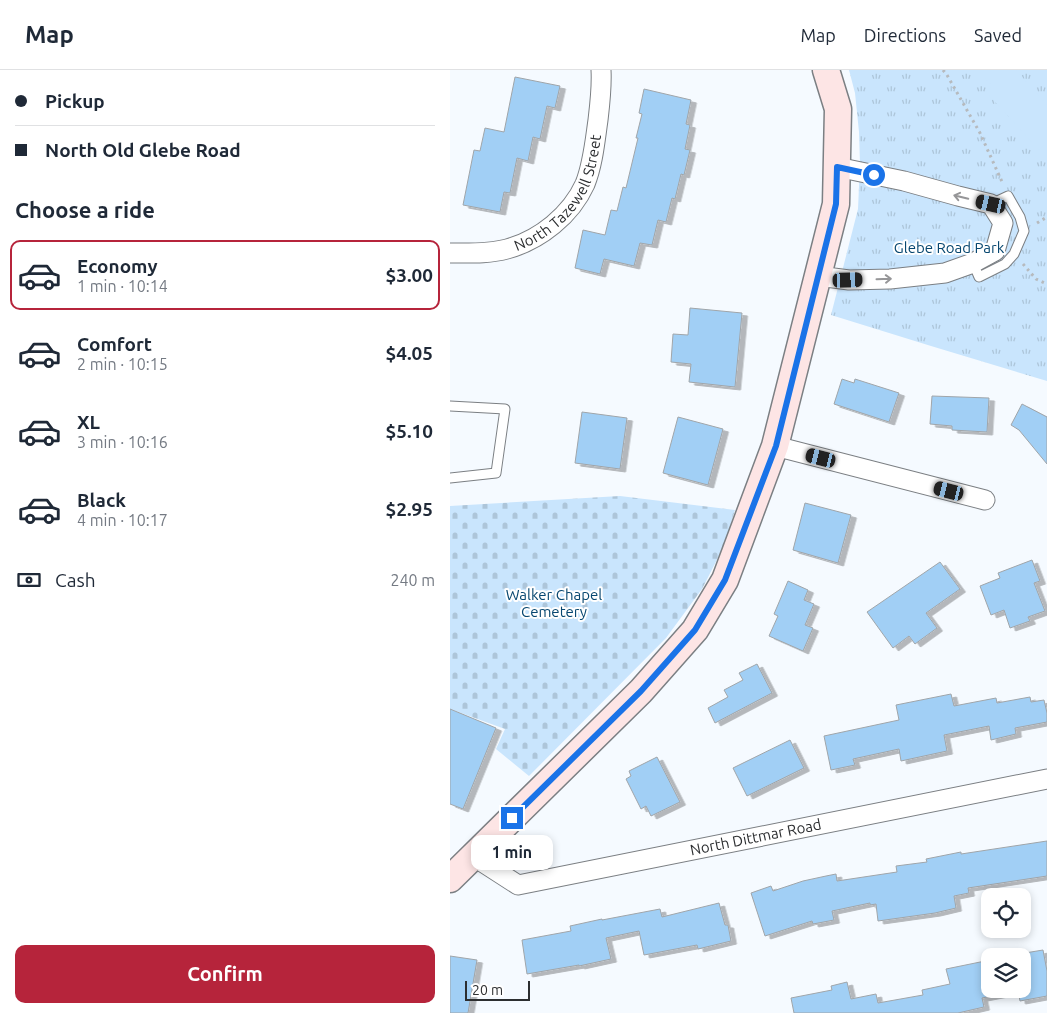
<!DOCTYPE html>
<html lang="en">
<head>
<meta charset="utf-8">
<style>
	body { margin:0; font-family:Ubuntu,sans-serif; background:#f2f2f3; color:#1f2937; height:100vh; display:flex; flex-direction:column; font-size:19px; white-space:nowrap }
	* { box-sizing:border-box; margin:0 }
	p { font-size:16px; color:#747a83 }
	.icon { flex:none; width:28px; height:28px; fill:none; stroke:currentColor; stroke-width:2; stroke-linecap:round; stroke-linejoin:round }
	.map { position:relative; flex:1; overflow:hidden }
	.sheet { display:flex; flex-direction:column; background:#fff; width:450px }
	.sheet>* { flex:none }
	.hud { display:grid; align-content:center; height:110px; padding:0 15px; background:#fff }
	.tools { position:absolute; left:531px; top:818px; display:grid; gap:10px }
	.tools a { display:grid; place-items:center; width:50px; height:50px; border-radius:10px; background:#fff; box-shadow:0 2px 8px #0003; font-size:25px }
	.scale { position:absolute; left:15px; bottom:12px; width:65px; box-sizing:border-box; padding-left:5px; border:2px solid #2c2e30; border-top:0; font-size:14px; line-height:18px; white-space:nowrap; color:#2c2e30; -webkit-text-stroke:4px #fff; paint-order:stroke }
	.end { position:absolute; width:22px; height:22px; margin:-11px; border:6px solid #1a73e8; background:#fff; box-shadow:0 0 0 2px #fff }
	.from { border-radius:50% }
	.bubble { position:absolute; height:35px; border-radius:10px; background:#fff; box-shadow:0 2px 8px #0003; font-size:16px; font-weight:600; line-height:35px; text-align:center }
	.car { position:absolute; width:15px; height:30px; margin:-15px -8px; border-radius:6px; box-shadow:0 0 4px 1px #0007; background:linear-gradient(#222 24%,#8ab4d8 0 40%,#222 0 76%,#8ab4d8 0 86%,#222 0) }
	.hud b { display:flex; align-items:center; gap:18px; height:48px; font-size:19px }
	.hud b+b { border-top:1px solid #e0e1e3 }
	.hud i { width:12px; height:12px; background:#1f2937 }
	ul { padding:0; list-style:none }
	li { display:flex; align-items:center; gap:15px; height:70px; margin:0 10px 8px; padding:0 5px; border:2px solid transparent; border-radius:10px }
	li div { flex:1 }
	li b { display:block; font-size:19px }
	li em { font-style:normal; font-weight:600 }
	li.selected { border-color:#b6243b }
	li>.icon { width:45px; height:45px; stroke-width:1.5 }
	h2 { padding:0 15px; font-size:22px; line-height:60px }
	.pay { display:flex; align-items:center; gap:12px; height:55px; padding:0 15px; font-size:19px }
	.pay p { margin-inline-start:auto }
	.action { display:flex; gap:10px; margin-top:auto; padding:10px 15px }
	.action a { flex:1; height:58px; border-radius:10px; background:#b6243b; color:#fff; font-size:20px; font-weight:600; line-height:58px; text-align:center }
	header { display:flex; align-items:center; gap:30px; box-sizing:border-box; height:70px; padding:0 25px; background:#fff; border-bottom:1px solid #e0e1e3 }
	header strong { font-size:24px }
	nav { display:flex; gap:28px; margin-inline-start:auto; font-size:18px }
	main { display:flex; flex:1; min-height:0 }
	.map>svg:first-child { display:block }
	.cemetery { fill:url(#cemetery-stones) }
	.park { fill:url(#park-tufts) }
	.pitch { fill:#c9e5fd }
	.building { fill:#a1cff5; stroke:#a0a5a9; filter:url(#shadow) }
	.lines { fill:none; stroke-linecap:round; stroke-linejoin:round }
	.lane-casing { stroke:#7b7f83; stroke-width:11 }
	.street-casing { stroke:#7b7f83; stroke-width:21 }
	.secondary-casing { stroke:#7b7f83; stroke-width:29 }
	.path { stroke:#b6babe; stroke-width:3; stroke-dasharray:2.5 4; stroke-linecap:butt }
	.lane { stroke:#fff; stroke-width:9 }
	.street { stroke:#fff; stroke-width:19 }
	.secondary { stroke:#fde5e5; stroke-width:26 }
	.oneway { stroke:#969698 }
	.route { stroke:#1a73e8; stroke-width:6 }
	.labels { text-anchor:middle; stroke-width:4; stroke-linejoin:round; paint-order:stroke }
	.street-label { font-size:15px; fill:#2c2e30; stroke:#fff }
	.park-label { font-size:15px; fill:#074770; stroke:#fff }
</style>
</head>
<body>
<header>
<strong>Map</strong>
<nav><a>Map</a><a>Directions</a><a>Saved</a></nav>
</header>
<main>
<section class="sheet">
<div class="hud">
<b><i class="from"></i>Pickup</b>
<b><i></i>North Old Glebe Road</b>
</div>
<h2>Choose a ride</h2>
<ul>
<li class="selected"><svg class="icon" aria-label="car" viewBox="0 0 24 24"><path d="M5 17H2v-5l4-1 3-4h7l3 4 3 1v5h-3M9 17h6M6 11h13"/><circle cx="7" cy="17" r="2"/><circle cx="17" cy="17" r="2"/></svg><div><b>Economy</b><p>1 min · 10:14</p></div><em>$3.00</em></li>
<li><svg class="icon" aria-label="car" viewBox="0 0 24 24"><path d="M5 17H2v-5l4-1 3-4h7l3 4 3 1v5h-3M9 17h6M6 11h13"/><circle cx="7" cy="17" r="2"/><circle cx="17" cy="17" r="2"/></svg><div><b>Comfort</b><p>2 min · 10:15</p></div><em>$4.05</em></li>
<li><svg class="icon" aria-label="car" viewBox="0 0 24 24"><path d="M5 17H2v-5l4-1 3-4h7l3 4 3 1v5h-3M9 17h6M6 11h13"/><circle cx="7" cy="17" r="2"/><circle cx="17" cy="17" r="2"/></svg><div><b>XL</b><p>3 min · 10:16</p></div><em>$5.10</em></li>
<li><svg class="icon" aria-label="car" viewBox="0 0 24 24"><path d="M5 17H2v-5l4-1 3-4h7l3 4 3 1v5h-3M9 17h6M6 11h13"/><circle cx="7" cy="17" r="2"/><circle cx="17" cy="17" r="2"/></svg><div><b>Black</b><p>4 min · 10:17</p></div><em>$2.95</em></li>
</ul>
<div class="pay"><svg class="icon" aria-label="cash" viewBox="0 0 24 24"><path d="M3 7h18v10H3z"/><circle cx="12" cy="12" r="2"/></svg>Cash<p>240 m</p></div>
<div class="action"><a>Confirm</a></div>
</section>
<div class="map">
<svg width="597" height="943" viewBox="0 0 597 943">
	<defs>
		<pattern id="cemetery-stones" width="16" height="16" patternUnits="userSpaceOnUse" patternTransform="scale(1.25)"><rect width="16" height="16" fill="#c9e5fd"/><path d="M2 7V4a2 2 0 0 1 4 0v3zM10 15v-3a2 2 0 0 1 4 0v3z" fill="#adc5d9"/></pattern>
		<pattern id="park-tufts" width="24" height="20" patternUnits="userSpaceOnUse" patternTransform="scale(1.25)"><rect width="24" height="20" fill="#c9e5fd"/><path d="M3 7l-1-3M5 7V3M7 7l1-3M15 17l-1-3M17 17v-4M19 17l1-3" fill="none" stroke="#adc5d9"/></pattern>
		<filter id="shadow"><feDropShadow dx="5.5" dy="3" stdDeviation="0" flood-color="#0004"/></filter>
	</defs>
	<rect width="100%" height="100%" fill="#f5faff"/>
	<path class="cemetery" d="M170,426L285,440L274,476L252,519L216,568L79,706L46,679L55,659L0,639V436Z"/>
	<path class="park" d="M399,0H597V311L481,276L381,245L408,139L410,94L409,62L405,23Z"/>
	<path class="pitch" d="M543,0H556L557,2L560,0H566L597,35V76L595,74L589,80L536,22L542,16L535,8Z"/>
	<path class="building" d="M65,7L110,16L105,38L97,36L90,69L83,67L78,91L67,88L60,123L54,122L50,142L13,135L24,80L30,81L35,58L54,62Z
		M194,19L241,30L236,54L240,55L235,79L240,80L234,105L231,104L225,129L222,128L216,152L208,150L202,175L190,173L184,196L154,189L150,204L125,198L133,160L155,165L161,140L167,141L173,117L176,118L188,68H186L192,44L189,43Z
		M240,238L292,243L285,317L239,312L241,294L221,292L223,264L238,265Z
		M392,309L404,313L405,309L449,323L439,352L384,334Z
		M482,326L539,328L537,362L502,360V356L480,354Z
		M572,334L597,347V394L569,360L561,355Z
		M132,342L177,348L170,399L125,393Z
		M228,347L273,359L258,415L213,403Z
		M355,433L401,445L388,493L343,480Z
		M582,490L590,511L584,513L595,541L578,547L580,551L560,558L554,540L541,545L530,516L550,508L548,503Z
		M490,492L510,519L476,543L487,558L465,574L459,566L443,578L417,542Z
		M338,511L358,520L354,530L364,534L355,555L363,558L353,581L319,566L328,546L324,544Z
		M307,594L322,623L265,653L258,638L278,627L274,620L293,610L289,603Z
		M501,624L504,636L546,628L547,633L580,627L581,632L594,630L597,643V652L565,658L566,664L541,670L539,656L494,665L497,681L451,691L449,679L403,689L405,695L381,700L374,666L449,650L446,635Z
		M0,639L46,658L13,739L0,734Z
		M340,670L354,698L297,726L283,698Z
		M207,687L230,732L201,746L196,736L191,739L176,709L181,706L179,701Z
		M597,771V806L518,818L519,823L504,826L506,838L485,843L428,851L426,834L420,835V833L382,841L384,850L363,854L362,851L315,866L301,823L321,816L323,821L353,811L376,806L386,804L387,811L447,802L446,796L477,792L476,789L511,782V784Z
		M269,833L275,855H278L281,871L248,879L247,875L194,885L189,861L156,868L161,889L129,896V895L77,904L72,870L121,861L120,856L152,849V850L210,839L212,847Z
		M593,880L597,901V926L570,931L568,921L532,928L534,937L508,943H344L341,928L382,920L381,916L397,912L401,929L426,924L428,933L473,925L472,920L500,914L496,899L540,890V919H572V886H557Z
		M0,886L27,890L18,943H0Z"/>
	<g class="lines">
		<defs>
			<path id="lane" d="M523,193L529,207L555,194L564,184L574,161L570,147L558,126L541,134
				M0,336L55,339L46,403L0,408"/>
			<g id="street">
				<path id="s1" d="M0,183C19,183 39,184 57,179C90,170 121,145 135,114C143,94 145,71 148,50C150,33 152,17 151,0"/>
				<path d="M368,206L399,210L440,209L495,203L523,193L545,181L553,153L541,134L508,126L454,111L387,97"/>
				<path d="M325,376L535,430"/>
				<path id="s2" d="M23,786L68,815L597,709"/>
			</g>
			<path id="secondary" d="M0,809L191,621L245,560L275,510L325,376L386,134L388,39L376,0"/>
		</defs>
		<use href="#lane" class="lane-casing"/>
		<use href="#street" class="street-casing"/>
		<use href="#secondary" class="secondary-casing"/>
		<path class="path" d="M493,0L497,5L530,63L553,114
			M587,153L597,147
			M573,194L586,209L597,214"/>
		<use href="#lane" class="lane"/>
		<use href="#street" class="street"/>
		<use href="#secondary" class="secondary"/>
	</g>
	<defs><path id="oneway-shaft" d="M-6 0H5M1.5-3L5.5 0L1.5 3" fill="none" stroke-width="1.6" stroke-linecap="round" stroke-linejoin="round" transform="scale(1.25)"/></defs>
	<g class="oneway">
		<use href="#oneway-shaft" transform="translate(511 127) rotate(-166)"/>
		<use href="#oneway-shaft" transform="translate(434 209) rotate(-2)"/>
	</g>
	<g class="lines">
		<path class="route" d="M62,748L191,621L245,560L275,510L326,376L386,134L387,97L424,105"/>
	</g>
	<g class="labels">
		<g class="street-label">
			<text dy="5" stroke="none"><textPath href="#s1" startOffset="139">North Tazewell Street</textPath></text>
			<text dy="5" stroke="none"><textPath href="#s2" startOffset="296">North Dittmar Road</textPath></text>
		</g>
		<g class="park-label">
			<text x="499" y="183">Glebe Road Park</text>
			<text x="104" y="530">Walker Chapel<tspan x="104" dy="17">Cemetery</tspan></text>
		</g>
	</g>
</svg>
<div class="tools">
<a><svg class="icon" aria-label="locate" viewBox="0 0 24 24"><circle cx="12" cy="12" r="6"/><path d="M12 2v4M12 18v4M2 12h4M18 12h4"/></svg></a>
<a><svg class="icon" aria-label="layers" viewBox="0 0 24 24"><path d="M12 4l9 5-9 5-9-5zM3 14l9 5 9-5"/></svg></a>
</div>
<div class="scale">20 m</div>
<i class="end from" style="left:424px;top:105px"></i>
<i class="end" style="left:62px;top:748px"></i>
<div class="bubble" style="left:21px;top:765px;width:82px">1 min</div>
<i class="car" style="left:541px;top:134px;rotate:283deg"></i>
<i class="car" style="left:398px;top:210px;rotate:88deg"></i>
<i class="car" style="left:371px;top:388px;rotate:284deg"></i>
<i class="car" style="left:499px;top:421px;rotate:284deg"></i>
</div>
</main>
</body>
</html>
